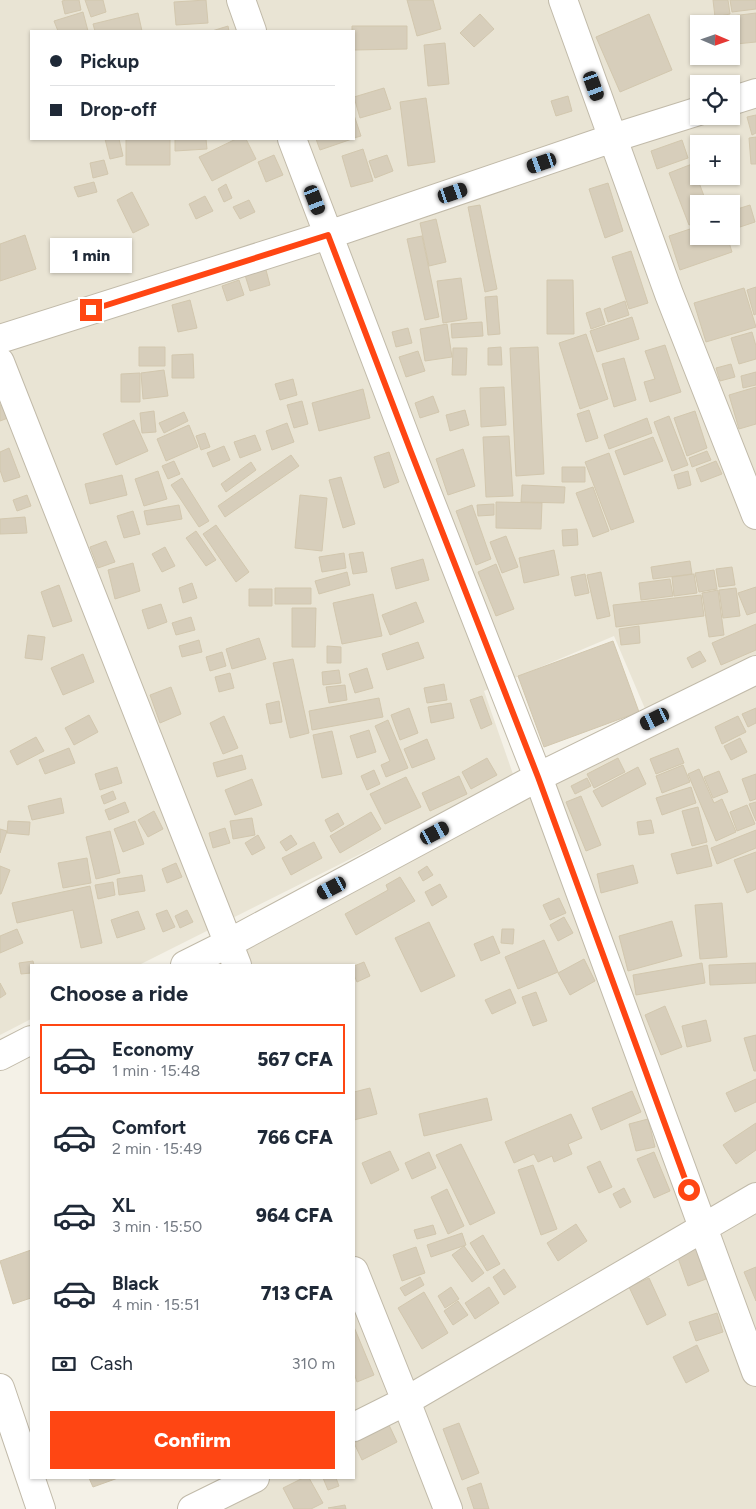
<!DOCTYPE html>
<html lang="en">
<head>
<meta charset="utf-8">
<style>
	body { margin:0; font-family:Figtree,sans-serif; background:#f6f6f7; color:#1f2937; height:100vh; display:flex; flex-direction:column; font-size:19px; white-space:nowrap }
	* { box-sizing:border-box; margin:0 }
	p { font-size:16px; color:#747a83 }
	.icon { flex:none; width:28px; height:28px; fill:none; stroke:currentColor; stroke-width:2; stroke-linecap:round; stroke-linejoin:round }
	.map { position:relative; flex:1; overflow:hidden }
	.panel { position:absolute; left:30px; top:964px; width:325px; height:515px; display:flex; flex-direction:column; background:#fff; border-radius:0px; box-shadow:0 1px 4px #0004 }
	.panel>* { flex:none }
	.banner { position:absolute; left:30px; top:30px; width:325px; height:110px; border-radius:0px; box-shadow:0 1px 4px #0004; display:grid; align-content:center; height:110px; padding:0 20px; background:#fff }
	.needle { width:32px; rotate:92deg }
	.controls { position:absolute; left:690px; top:15px; display:grid; gap:10px }
	.controls a { display:grid; place-items:center; width:50px; height:50px; border-radius:0px; background:#fff; box-shadow:0 1px 4px #0004; font-size:25px }
	.end { position:absolute; width:22px; height:22px; margin:-11px; border:6px solid #ff4613; background:#fff; box-shadow:0 0 0 2px #fff }
	.from { border-radius:50% }
	.bubble { position:absolute; height:35px; border-radius:0px; background:#fff; box-shadow:0 1px 4px #0004; font-size:16px; font-weight:800; line-height:35px; text-align:center }
	.car { position:absolute; width:15px; height:30px; margin:-15px -8px; border-radius:6px; box-shadow:0 0 4px 1px #0007; background:linear-gradient(#222 24%,#8ab4d8 0 40%,#222 0 76%,#8ab4d8 0 86%,#222 0) }
	.banner b { display:flex; align-items:center; gap:18px; height:48px; font-size:19px }
	.banner b+b { border-top:1px solid #e0e1e3 }
	.banner i { width:12px; height:12px; background:#1f2937 }
	ul { padding:0; list-style:none }
	li { display:flex; align-items:center; gap:15px; height:70px; margin:0 10px 8px; padding:0 10px; border:2px solid transparent; border-radius:0px }
	li div { flex:1 }
	li b { display:block; font-size:19px }
	li em { font-style:normal; font-weight:800 }
	li.active { border-color:#ff4613 }
	li>.icon { width:45px; height:45px; stroke-width:1.5 }
	h2 { padding:0 20px; font-size:22px; line-height:60px }
	.pay { display:flex; align-items:center; gap:12px; height:55px; padding:0 20px; font-size:19px }
	.pay p { margin-inline-start:auto }
	.cta { display:flex; gap:10px; margin-top:auto; padding:10px 20px }
	.cta a { flex:1; height:58px; border-radius:0px; background:#ff4613; color:#fff; font-size:20px; font-weight:800; line-height:58px; text-align:center }
	.map>svg:first-child { display:block }
	.residential { fill:#e9e4d4; fill-rule:evenodd }
	.building { fill:#d7cebb; stroke:#d2c7ae }
	.lines { fill:none; stroke-linecap:round; stroke-linejoin:round }
	.minor-casing { stroke:#c1baa9; stroke-width:30 }
	.minor { stroke:#fff; stroke-width:28 }
	.route { stroke:#ff4613; stroke-width:6 }
</style>
</head>
<body>
<div class="map">
<svg width="756" height="1509" viewBox="0 0 756 1509">
	<rect width="100%" height="100%" fill="#f4f1e7"/>
	<path class="residential" d="M0,0H756V657L646,711L614,636L484,691L514,777L139,965H31V1019L0,1035ZM699,24H731V56H699ZM31,31H354V139H31ZM699,84H731V116H699ZM699,144H731V176H699ZM699,204H731V236H699Z
		M756,681V1509H200L244,1478H354V965H220L434,838Z"/>
	<path class="building" d="M66,0H79L81,10L65,14L62,1Z
		M85,0H103L106,12L91,17Z
		M206,0L208,23L176,25L174,2Z
		M407,0H433L441,29L417,36Z
		M713,0H728L730,14L715,17Z
		M730,0H756V9L732,12Z
		M83,12L88,31H58L54,21Z
		M138,13L142,31H95L93,24Z
		M756,13V42L736,44L732,16Z
		M480,14L494,29L474,47L460,33Z
		M649,14L672,70L620,92L596,37Z
		M228,26L229,31H212Z
		M352,26H407V49L354,50V31H352Z
		M445,43L449,84L428,86L424,45Z
		M384,88L391,109L360,118L354,97Z
		M568,96L572,111L556,116L551,101Z
		M426,98L435,162L408,166L400,102Z
		M354,115L361,136L354,138Z
		M756,115V133L752,135L747,117Z
		M756,137V164H751L749,138Z
		M105,139H119L123,156L110,159Z
		M126,139H170V165H126Z
		M175,139H206L207,149L175,151Z
		M236,139H246L256,159L212,181L199,157Z
		M316,139H352L320,150Z
		M682,140L688,158L657,169L651,151Z
		M363,149L373,181L351,187L342,156Z
		M274,155L283,175L266,182L258,162Z
		M387,155L393,171L375,178L369,161Z
		M104,160L108,174L93,178L90,163Z
		M692,164L707,204H699V221L689,225L669,173Z
		M94,182L97,192L78,197L74,187Z
		M608,183L623,231L605,238L589,189Z
		M226,184L232,198L224,202L218,189Z
		M132,192L149,225L133,233L117,200Z
		M205,196L213,211L196,219L189,204Z
		M249,200L255,212L240,219L233,207Z
		M480,205L497,289L485,292L468,207Z
		M750,205L755,222L731,230V211Z
		M436,219L446,262L429,266L420,223Z
		M699,226V236H727L732,252L680,270L669,236Z
		M25,235L36,269L0,281V244Z
		M422,236L439,317L425,320L407,239Z
		M631,251L648,303L629,309L612,257Z
		M266,270L270,285L250,291L245,275Z
		M461,278L467,319L443,323L437,281Z
		M239,280L244,295L227,301L222,286Z
		M547,280H573L574,334H547Z
		M756,287V314L754,315L747,290Z
		M744,288L756,327L706,342L694,303Z
		M497,296L500,334L488,335L485,297Z
		M190,300L197,328L178,332L172,305Z
		M625,301L629,315L608,322L604,309Z
		M600,308L605,324L591,329L586,313Z
		M632,317L639,339L597,352L590,331Z
		M482,322L483,336L452,338L451,324Z
		M447,324L452,357L425,361L420,329Z
		M408,328L412,343L396,347L392,332Z
		M752,332L756,346V359L739,364L731,338Z
		M586,334L608,399L580,409L559,343Z
		M665,345L681,392L650,402L644,382L655,379L645,351Z
		M139,347H165V366H139Z
		M501,347L502,365H488V348Z
		M538,347L544,474L516,476L510,348Z
		M453,348H467L466,375H452Z
		M418,351L425,371L406,377L399,357Z
		M193,354L194,378H172V355Z
		M624,358L636,400L614,407L602,364Z
		M731,364L735,377L720,381L716,368Z
		M164,370L168,396L143,399L141,373Z
		M756,372V385L743,388L741,376Z
		M140,373V402H121V374Z
		M293,379L297,395L280,400L275,384Z
		M504,387L506,425L481,427L480,388Z
		M756,387V424L739,429L729,395Z
		M363,389L370,418L319,431L312,403Z
		M433,396L439,412L420,418L415,403Z
		M302,401L308,424L294,428L287,405Z
		M3,404L8,418L0,421V405Z
		M465,410L469,425L450,431L446,415Z
		M589,410L598,438L586,442L577,414Z
		M154,411L156,432L142,433L140,413Z
		M695,411L707,448L687,456L674,418Z
		M184,412L188,421L164,433L159,423Z
		M669,416L688,465L672,471L654,422Z
		M647,418L652,433L609,449L604,435Z
		M134,420L148,451L116,465L103,434Z
		M287,423L294,442L272,450L266,431Z
		M189,425L198,447L166,461L157,439Z
		M205,433L210,447L201,450L196,436Z
		M255,435L261,450L240,458L234,442Z
		M509,436L513,496L486,497L483,437Z
		M653,437L663,461L624,475L615,451Z
		M224,446L230,460L213,467L207,453Z
		M9,448L20,477L4,482L0,470V452Z
		M463,449L475,486L448,495L436,459Z
		M707,451L711,460L692,467L689,458Z
		M389,452L399,482L384,488L374,457Z
		M609,453L634,522L611,530L585,462Z
		M291,455L299,466L225,517L218,506Z
		M174,461L180,474L168,479L162,466Z
		M716,461L722,474L701,482L696,469Z
		M251,462L256,470L226,492L221,484Z
		M562,467H585V482H562Z
		M158,471L167,499L144,506L135,479Z
		M688,471L691,485L678,489L674,475Z
		M122,475L127,495L90,504L85,484Z
		M341,477L355,524L343,528L329,480Z
		M182,478L209,521L199,527L171,485Z
		M522,485L565,487L564,503L521,502Z
		M593,487L609,531L593,537L576,493Z
		M27,495L31,506L17,511L13,500Z
		M300,495L327,498L322,551L295,548Z
		M496,502L542,503L541,529L496,528Z
		M494,504V515L478,516L477,505Z
		M179,505L182,519L147,525L144,511Z
		M472,505L491,559L476,565L456,511Z
		M133,511L140,534L124,538L117,516Z
		M25,517L27,533L0,534V519Z
		M216,525L249,572L236,582L203,534Z
		M577,529L578,545L563,546L562,530Z
		M196,531L216,560L206,566L186,538Z
		M506,536L518,567L502,573L490,542Z
		M106,541L115,562L98,568L90,547Z
		M165,547L175,566L162,572L152,554Z
		M554,550L559,575L524,583L519,558Z
		M363,552L367,572L353,574L349,554Z
		M344,553L346,568L322,572L319,557Z
		M423,559L429,580L396,589L391,568Z
		M690,561L692,574L653,579L651,567Z
		M133,563L140,591L115,599L108,570Z
		M496,564L514,609L496,616L478,572Z
		M732,567L735,585L719,587L716,569Z
		M714,570L717,589L699,592L695,573Z
		M347,572L350,585L319,594L315,581Z
		M601,572L610,616L597,619L587,575Z
		M585,574L589,593L575,596L571,577Z
		M694,574L697,593L674,596L672,577Z
		M670,579L673,596L641,600L639,583Z
		M192,583L197,598L183,603L179,588Z
		M59,585L72,621L53,627L41,592Z
		M756,587V612L747,615L738,593Z
		M275,588H311V604H275Z
		M736,588L740,616L723,618L719,590Z
		M249,589H272V606H249Z
		M718,590L724,635L709,637L702,593Z
		M373,594L382,636L342,644L333,603Z
		M701,595L704,616L616,627L613,605Z
		M416,602L424,622L390,635L382,615Z
		M161,604L167,622L148,629L142,610Z
		M292,608H316L315,647H292Z
		M191,617L195,630L176,635L172,623Z
		M756,624V650L721,665L712,643Z
		M639,626L640,643L621,645L619,629Z
		M28,635L45,637L42,660L25,658Z
		M259,638L266,659L232,669L226,649Z
		M199,640L202,652L182,657L179,646Z
		M613,641L639,712L544,747L518,676Z
		M418,642L424,658L387,670L382,654Z
		M327,646L341,647V663H327Z
		M700,651L706,661L692,668L687,658Z
		M222,652L226,666L210,671L206,657Z
		M83,654L94,682L63,695L51,668Z
		M293,659L309,733L290,738L273,663Z
		M367,668L373,688L355,693L349,674Z
		M339,670L341,683L323,685L322,672Z
		M230,673L234,688L219,692L215,677Z
		M444,684L447,700L427,703L424,688Z
		M345,685L347,700L329,703L326,687Z
		M171,687L181,714L160,723L150,695Z
		M482,696L492,724L481,729L470,700Z
		M379,698L383,717L312,730L309,711Z
		M279,701L282,722L270,724L266,704Z
		M451,703L454,718L431,723L428,707Z
		M409,708L418,733L400,740L391,715Z
		M756,708V723L748,727L742,714Z
		M89,715L98,732L74,745L65,728Z
		M224,716L238,748L223,754L210,723Z
		M738,716L746,732L722,744L715,727Z
		M388,720L408,768L386,777L381,765L390,761L375,726Z
		M369,730L376,752L357,758L350,736Z
		M332,731L342,774L322,778L313,735Z
		M36,737L44,751L17,765L10,751Z
		M740,738L747,752L731,760L724,746Z
		M427,739L435,759L412,768L404,749Z
		M69,748L75,763L45,774L39,760Z
		M678,748L684,763L656,774L650,759Z
		M242,755L246,769L217,777L213,763Z
		M487,758L497,775L471,789L462,772Z
		M618,758L625,772L594,788L587,774Z
		M683,765L690,782L662,793L656,776Z
		M117,767L122,783L100,790L95,774Z
		M638,767L646,784L602,807L593,791Z
		M699,769L714,803L722,799L736,832L716,841L688,774Z
		M374,770L380,784L367,790L361,776Z
		M719,771L728,792L713,798L704,777Z
		M756,774V799L750,801L742,779Z
		M459,776L467,794L430,811L422,793Z
		M406,777L421,807L385,824L370,794Z
		M587,778L591,786L575,794L571,786Z
		M252,779L262,805L235,815L225,790Z
		M691,787L696,803L662,815L656,798Z
		M113,791L116,799L104,804L101,796Z
		M581,796L601,845L586,851L566,802Z
		M61,798L64,813L32,820L28,806Z
		M125,802L129,812L109,820L105,810Z
		M756,802V821L749,804Z
		M747,805L755,824L737,831L730,812Z
		M698,807L707,842L692,846L682,811Z
		M154,811L163,829L148,837L138,820Z
		M371,812L381,829L340,853L330,836Z
		M338,813L344,824L331,832L325,820Z
		M252,818L255,835L233,839L230,821Z
		M651,820L654,833L639,835L637,822Z
		M8,821L30,822L29,835L7,833Z
		M135,821L144,844L123,852L114,829Z
		M225,828L230,843L213,848L209,833Z
		M0,829L7,831L0,853Z
		M756,830V848L717,864L711,848Z
		M110,831L120,873L96,879L86,837Z
		M258,835L265,848L252,855L245,843Z
		M291,835L297,844L286,851L280,842Z
		M314,842L322,858L291,875L282,858Z
		M707,845L712,866L677,874L671,854Z
		M756,852V889L747,893L734,860Z
		M87,858L91,883L63,888L58,863Z
		M176,863L182,877L167,883L162,869Z
		M633,865L638,883L601,893L597,874Z
		M0,866L10,870L1,894H0Z
		M427,866L433,875L423,881L418,872Z
		M142,875L145,891L119,895L117,879Z
		M400,877L415,901L356,935L345,914L388,890L386,885Z
		M113,882L115,895L98,899L95,885Z
		M440,884L447,897L432,906L425,892Z
		M90,886L102,943L81,948L73,910L17,923L12,903Z
		M559,898L566,913L550,920L543,905Z
		M722,903L727,957L700,959L695,905Z
		M167,910L175,927L163,932L156,914Z
		M187,910L193,922L180,928L175,916Z
		M138,911L145,929L117,938L111,920Z
		M564,917L573,933L558,941L550,925Z
		M672,921L682,956L628,971L619,936Z
		M429,922L455,976L421,992L395,938Z
		M17,929L23,943L0,953V936Z
		M502,929H514L513,944L501,943Z
		M493,936L500,953L481,961L474,944Z
		M544,940L558,972L518,989L505,957Z
		M584,959L595,981L570,995L558,973Z
		M33,961L34,965H31V973L21,974L19,963Z
		M364,962L370,976L357,982L354,975V966Z
		M702,963L705,983L636,995L633,975Z
		M756,963V983L710,985L709,965Z
		M0,983L6,994L0,998Z
		M510,989L516,1003L492,1014L485,1000Z
		M536,992L547,1021L533,1026L522,997Z
		M665,1006L682,1047L661,1055L645,1015Z
		M706,1020L711,1041L687,1047L682,1026Z
		M756,1035V1071H754L744,1038Z
		M756,1079V1102L735,1112L726,1093Z
		M370,1088L377,1114L354,1120V1092Z
		M632,1091L641,1112L601,1130L592,1108Z
		M487,1098L492,1120L424,1136L419,1114Z
		M571,1114L582,1138L568,1144L572,1154L554,1162L552,1156L538,1162L534,1154L514,1163L505,1142Z
		M648,1119L655,1147L636,1151L629,1124Z
		M756,1123V1150L736,1164L723,1145Z
		M461,1144L495,1213L470,1225L436,1155Z
		M390,1151L399,1170L371,1184L362,1163Z
		M429,1152L436,1168L412,1179L405,1163Z
		M654,1152L670,1191L654,1198L637,1159Z
		M600,1161L612,1187L599,1193L587,1167Z
		M533,1165L557,1229L541,1235L518,1170Z
		M624,1188L631,1202L620,1208L613,1194Z
		M447,1189L464,1226L448,1234L431,1197Z
		M576,1224L587,1241L558,1261L547,1243Z
		M433,1225L436,1234L417,1239L414,1230Z
		M462,1233L466,1245L431,1257L427,1245Z
		M483,1235L500,1264L487,1271L470,1243Z
		M464,1246L484,1273L472,1282L452,1255Z
		M416,1247L425,1273L402,1281L393,1255Z
		M696,1249L706,1279L688,1286L677,1255Z
		M31,1250V1298L13,1304L0,1261Z
		M756,1267V1301L744,1272Z
		M504,1269L516,1287L504,1295L493,1277Z
		M420,1277L424,1285L405,1296L400,1288Z
		M649,1278L666,1315L647,1325L629,1287Z
		M451,1287L459,1299L445,1308L438,1296Z
		M489,1287L499,1303L475,1319L465,1303Z
		M424,1292L448,1333L422,1349L398,1308Z
		M458,1301L468,1315L453,1325L444,1311Z
		M717,1313L723,1332L696,1341L689,1322Z
		M354,1327L374,1375L357,1382L354,1373Z
		M697,1345L709,1371L686,1383L673,1357Z
		M459,1423L479,1473L462,1480L443,1429Z
		M389,1425L397,1442L362,1460L354,1443Z
		M89,1478H118L93,1487Z
		M303,1478H309L323,1503L311,1509H294L283,1488Z
		M323,1478H336L339,1486L328,1490Z
		M481,1483L489,1509H474L467,1488Z
		M345,1505L346,1509L328,1508Z"/>
	<g class="lines">
		<defs>
			<path id="minor" d="M241,0L252,31
				M563,0L669,294L756,515
				M731,101L756,93
				M292,139L411,452L538,777L756,1372
				M0,339L328,235L613,138L699,111
				M0,362L237,965
				M185,965L229,943L538,777L756,670
				M0,1056L31,1040
				M354,1271L406,1401L448,1509
				M0,1388L41,1509
				M354,1427L406,1401L756,1197
				M192,1509L255,1478"/>
		</defs>
		<use href="#minor" class="minor-casing"/>
		<use href="#minor" class="minor"/>
	</g>
	<g class="lines">
		<path class="route" d="M91,310L328,235L411,452L538,777L689,1190"/>
	</g>
</svg>
<div class="controls">
<a><svg class="needle" viewBox="-14 -14 28 28"><path d="M0-13l5 13h-10z" fill="#e53935"/><path d="M0 13l5-13h-10z" fill="#747a83"/></svg></a>
<a><svg class="icon" aria-label="locate" viewBox="0 0 24 24"><circle cx="12" cy="12" r="6"/><path d="M12 2v4M12 18v4M2 12h4M18 12h4"/></svg></a>
<a>+</a>
<a>−</a>
</div>
<i class="end from" style="left:689px;top:1190px"></i>
<i class="end" style="left:91px;top:310px"></i>
<div class="bubble" style="left:50px;top:238px;width:82px">1 min</div>
<i class="car" style="left:594px;top:86px;rotate:160deg"></i>
<i class="car" style="left:542px;top:163px;rotate:251deg"></i>
<i class="car" style="left:453px;top:193px;rotate:71deg"></i>
<i class="car" style="left:315px;top:200px;rotate:159deg"></i>
<i class="car" style="left:655px;top:719px;rotate:244deg"></i>
<i class="car" style="left:435px;top:833px;rotate:62deg"></i>
<i class="car" style="left:332px;top:888px;rotate:242deg"></i>
<div class="banner">
<b><i class="from"></i>Pickup</b>
<b><i></i>Drop-off</b>
</div>
<section class="panel">
<h2>Choose a ride</h2>
<ul>
<li class="active"><svg class="icon" aria-label="car" viewBox="0 0 24 24"><path d="M5 17H2v-5l4-1 3-4h7l3 4 3 1v5h-3M9 17h6M6 11h13"/><circle cx="7" cy="17" r="2"/><circle cx="17" cy="17" r="2"/></svg><div><b>Economy</b><p>1 min · 15:48</p></div><em>567 CFA</em></li>
<li><svg class="icon" aria-label="car" viewBox="0 0 24 24"><path d="M5 17H2v-5l4-1 3-4h7l3 4 3 1v5h-3M9 17h6M6 11h13"/><circle cx="7" cy="17" r="2"/><circle cx="17" cy="17" r="2"/></svg><div><b>Comfort</b><p>2 min · 15:49</p></div><em>766 CFA</em></li>
<li><svg class="icon" aria-label="car" viewBox="0 0 24 24"><path d="M5 17H2v-5l4-1 3-4h7l3 4 3 1v5h-3M9 17h6M6 11h13"/><circle cx="7" cy="17" r="2"/><circle cx="17" cy="17" r="2"/></svg><div><b>XL</b><p>3 min · 15:50</p></div><em>964 CFA</em></li>
<li><svg class="icon" aria-label="car" viewBox="0 0 24 24"><path d="M5 17H2v-5l4-1 3-4h7l3 4 3 1v5h-3M9 17h6M6 11h13"/><circle cx="7" cy="17" r="2"/><circle cx="17" cy="17" r="2"/></svg><div><b>Black</b><p>4 min · 15:51</p></div><em>713 CFA</em></li>
</ul>
<div class="pay"><svg class="icon" aria-label="cash" viewBox="0 0 24 24"><path d="M3 7h18v10H3z"/><circle cx="12" cy="12" r="2"/></svg>Cash<p>310 m</p></div>
<div class="cta"><a>Confirm</a></div>
</section>
</div>
</body>
</html>
